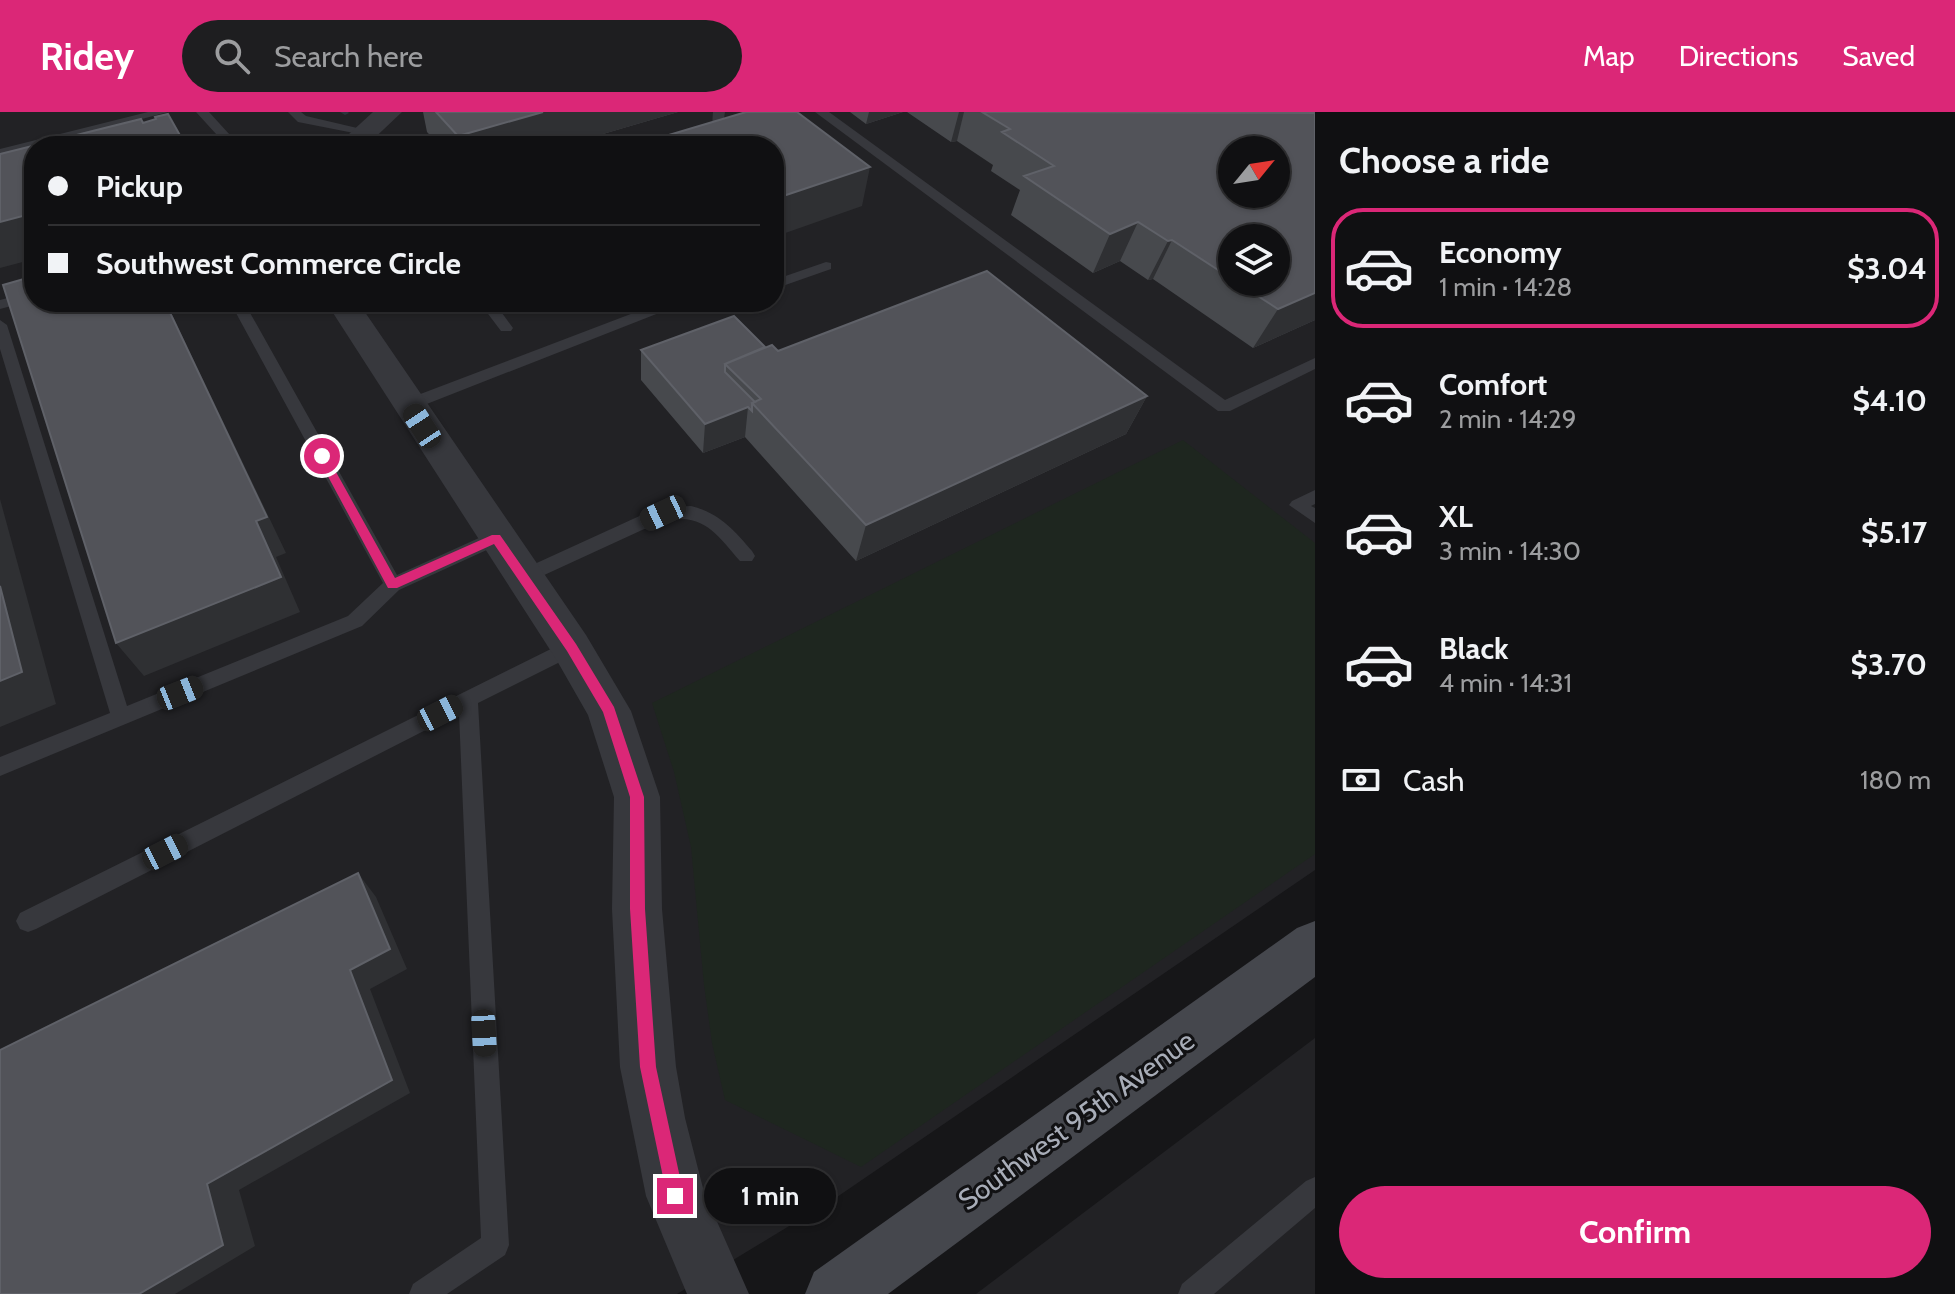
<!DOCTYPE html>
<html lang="en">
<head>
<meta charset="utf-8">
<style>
	body { margin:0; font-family:Cabin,sans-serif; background:#1e1e20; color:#f1f3f6; height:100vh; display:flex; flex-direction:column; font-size:30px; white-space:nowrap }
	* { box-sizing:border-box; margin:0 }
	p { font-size:26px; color:#9c9d9f }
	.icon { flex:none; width:44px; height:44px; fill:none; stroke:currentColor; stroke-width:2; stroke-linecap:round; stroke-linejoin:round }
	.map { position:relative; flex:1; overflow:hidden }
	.drawer { display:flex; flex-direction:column; background:#101012; width:640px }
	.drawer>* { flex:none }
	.guide { position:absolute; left:24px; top:24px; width:760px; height:176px; border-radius:32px; box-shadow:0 2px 6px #0004,0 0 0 2px #303032; display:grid; align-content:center; height:176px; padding:0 24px; background:#101012 }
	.needle { width:52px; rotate:60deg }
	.controls { position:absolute; left:1218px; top:24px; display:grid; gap:16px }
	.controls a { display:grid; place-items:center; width:72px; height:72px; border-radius:50%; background:#101012; box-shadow:0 2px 6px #0004,0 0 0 2px #303032; font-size:40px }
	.end { position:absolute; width:36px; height:36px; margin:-18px; border:10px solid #db2777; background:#fff; box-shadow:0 0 0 4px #fff }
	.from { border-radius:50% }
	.bubble { position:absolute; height:56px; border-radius:28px; background:#101012; box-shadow:0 2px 6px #0004,0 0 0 2px #303032; font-size:26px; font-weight:700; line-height:56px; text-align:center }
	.car { position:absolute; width:24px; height:48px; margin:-24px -12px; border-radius:10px; box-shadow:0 0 6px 2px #0007; background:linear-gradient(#222 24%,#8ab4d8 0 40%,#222 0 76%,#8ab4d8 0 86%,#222 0) }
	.guide b { display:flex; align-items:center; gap:28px; height:76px; font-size:30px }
	.guide b+b { border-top:2px solid #303032 }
	.guide i { width:20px; height:20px; background:#f1f3f6 }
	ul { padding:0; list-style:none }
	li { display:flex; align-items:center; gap:24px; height:120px; margin:0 16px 12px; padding:0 8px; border:4px solid transparent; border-radius:32px }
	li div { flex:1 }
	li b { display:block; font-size:30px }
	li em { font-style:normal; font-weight:700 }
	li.active { border-color:#db2777 }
	li>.icon { width:72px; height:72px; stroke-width:1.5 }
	h2 { padding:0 24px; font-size:36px; line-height:96px }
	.pay { display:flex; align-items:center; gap:20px; height:88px; padding:0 24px; font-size:30px }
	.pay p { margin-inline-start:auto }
	.primary-button { display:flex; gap:16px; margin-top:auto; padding:16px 24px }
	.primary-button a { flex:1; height:92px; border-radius:48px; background:#db2777; color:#fff; font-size:32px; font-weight:700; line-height:92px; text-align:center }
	header { display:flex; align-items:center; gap:48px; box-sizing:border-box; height:112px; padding:0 40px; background:#db2777; color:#fff }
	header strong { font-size:38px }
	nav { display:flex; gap:44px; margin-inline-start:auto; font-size:28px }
	.search { width:560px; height:72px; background:#1e1e20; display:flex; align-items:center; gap:20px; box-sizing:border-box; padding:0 28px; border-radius:44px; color:#9c9d9f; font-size:30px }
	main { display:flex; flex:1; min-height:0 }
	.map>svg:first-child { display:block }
	.built { fill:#222225; fill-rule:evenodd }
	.green { fill:#1e261f }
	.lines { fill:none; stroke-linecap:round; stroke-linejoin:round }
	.stream { fill:#2c353c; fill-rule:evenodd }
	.service { fill:#37383d; fill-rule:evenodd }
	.tertiary { fill:#37383d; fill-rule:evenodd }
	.secondary { fill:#45474d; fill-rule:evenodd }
	.wall { fill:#47494d; fill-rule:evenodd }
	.shaded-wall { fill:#2f3033 }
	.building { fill:#525359; stroke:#5f6168; stroke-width:2; fill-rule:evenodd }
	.route { fill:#db2777 }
	.labels { text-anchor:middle; stroke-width:6; stroke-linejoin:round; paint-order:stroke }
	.near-street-label { font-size:28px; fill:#a8adb8; stroke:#111113 }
</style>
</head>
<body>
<header>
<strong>Ridey</strong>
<div class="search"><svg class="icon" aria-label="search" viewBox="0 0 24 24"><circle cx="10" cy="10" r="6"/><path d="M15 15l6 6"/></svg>Search here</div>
<nav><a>Map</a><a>Directions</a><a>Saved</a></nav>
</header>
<main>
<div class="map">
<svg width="1315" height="1182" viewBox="0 0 1315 1182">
	<rect width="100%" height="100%" fill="#161618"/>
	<path class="built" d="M0,0H1315V758L837,1085L677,1182H0ZM34,34H774V190H34ZM1232,38H1276V82H1232ZM1232,126H1276V170H1232Z
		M1315,926V1182H976Z"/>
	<path class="green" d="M1183,328L1315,431V742L861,1055L725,988L712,931L704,873L691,735L674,660L652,591Z"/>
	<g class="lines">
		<path class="stream" d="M340,0H348L349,1L345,3Z"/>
		<path class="service" d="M148,0H168L0,45V37Z
			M196,0H209L240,34H227Z
			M288,0H301L306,4L370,19L364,23L298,10Z
			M713,0H725L722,19L670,34H651L712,14Z
			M815,0H829L1225,288L1315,246V257L1230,299H1218Z
			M826,150L831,151V157L774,177V168Z
			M34,179V188L0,197V188Z
			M230,190H244L397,463L490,421H502L505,426L502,431L399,478L362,514L0,664V645L110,601L0,237V208L7,213L127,594L348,504L383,471Z
			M479,190H494L513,216L511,219H501Z
			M669,190H736L729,194L664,199L414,297L408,298L400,293L402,289L657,192Z
			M1315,378V392L1311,394L1315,396V411L1289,393L1292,389Z
			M691,394C719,401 734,418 752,439L755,444L752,449H740C716,421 705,403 666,407L529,470L523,472L514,465L517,460L657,396Z
			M571,527L578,529L581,535L578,541L478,591L509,1133L505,1143L447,1182H409L413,1172L481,1126L459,601L36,817L28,820L20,817L16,809L20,801Z
			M1315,1065V1096L1214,1182H1178L1182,1172L1306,1069Z"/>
		<path class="tertiary" d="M373,0H402L366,34H336Z
			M326,190H358L586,523L631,599L660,685L662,797L676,955L685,1006L704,1080L749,1182H687L646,1084L620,955L612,797L614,685L588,603L556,547Z"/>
		<path class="secondary" d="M1315,809V865L888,1182H805L814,1160L1297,816Z"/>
	</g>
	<path class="wall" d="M423,0H678L562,34H440L427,20Z
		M850,0H903L866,12Z
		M907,0H1314L1315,1V208L1253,236L1153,167L1148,168L1120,149L1093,161L1011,103L1020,78L991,59L993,53L957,29L951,30ZM1232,126L1276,170H1232Z
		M765,235L778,239L1147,284L1126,322L856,449L745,325L703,341L641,268V238Z"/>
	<path class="shaded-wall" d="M543,0H678L562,34H459L458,24Z
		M869,0H903L866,12Z
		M959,0H964L957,29L951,30Z
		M870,55L862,94L774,125V87Z
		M34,101V147L0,156V110Z
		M1138,110L1120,149L1093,161L1110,122Z
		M1172,128L1153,167L1148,168L1168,129Z
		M1315,181V208L1253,236L1278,197Z
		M165,190H166L286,441L276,445L300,500L144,564L116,531L256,409Z
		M541,190H556L542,195Z
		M573,190H587L573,195Z
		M1147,284L1126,322L856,449L866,413Z
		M748,295L745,325L703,341L705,312Z
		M0,387L56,592L0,615Z
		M358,761L376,785L407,857L370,877L410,981L239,1078L255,1134L175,1182H139L207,1072L350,858Z"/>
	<path class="building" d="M436,0H543L458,24Z
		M746,0H797L870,55L774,87V34H632Z
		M982,0L1315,1V181L1278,197L1236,170H1276V126H1232V167L1172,128L1168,129L1138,110L1110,122L1024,64L1054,54L1002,20L1010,17ZM1232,38H1276V82H1232Z
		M168,2L186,34H34V101L0,110V42L141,7L143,11L156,7L155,5Z
		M987,159L1147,284L866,413L752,291L761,287L725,252L772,233L778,239Z
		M34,164V190H165L267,405L256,409L281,465L116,531L3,173Z
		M734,204L765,235L725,252V260L755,290L752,291V299L748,295L705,312L641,238Z
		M0,474L22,560L0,569Z
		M358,761L390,837L350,858L392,968L207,1072L223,1133L139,1182H0V938Z"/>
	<path class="route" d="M318,342H326L395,466L492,423H500L576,532L614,595L644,685L645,797L656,955L684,1084L682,1090L675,1093L669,1090L667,1084L640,955L630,797V685L603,600L567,539L494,432L397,476H388L317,344Z"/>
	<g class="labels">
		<g class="near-street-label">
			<text transform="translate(1076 1008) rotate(-36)" y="10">Southwest 95th Avenue</text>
		</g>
	</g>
</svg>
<div class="controls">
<a><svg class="needle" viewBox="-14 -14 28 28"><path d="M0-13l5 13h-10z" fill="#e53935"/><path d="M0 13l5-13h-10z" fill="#9c9d9f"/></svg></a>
<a><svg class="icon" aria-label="layers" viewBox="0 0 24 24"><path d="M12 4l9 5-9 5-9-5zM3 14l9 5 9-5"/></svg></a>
</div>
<i class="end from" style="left:322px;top:344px"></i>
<i class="end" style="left:675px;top:1084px"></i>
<div class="bubble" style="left:704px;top:1056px;width:132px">1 min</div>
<i class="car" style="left:422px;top:314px;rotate:327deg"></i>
<i class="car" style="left:663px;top:401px;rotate:245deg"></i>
<i class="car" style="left:180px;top:581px;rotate:68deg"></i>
<i class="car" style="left:440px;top:601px;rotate:63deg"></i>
<i class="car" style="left:165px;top:740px;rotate:63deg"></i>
<i class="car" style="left:484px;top:921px;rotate:177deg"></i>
<div class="guide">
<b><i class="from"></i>Pickup</b>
<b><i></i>Southwest Commerce Circle</b>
</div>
</div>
<section class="drawer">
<h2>Choose a ride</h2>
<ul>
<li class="active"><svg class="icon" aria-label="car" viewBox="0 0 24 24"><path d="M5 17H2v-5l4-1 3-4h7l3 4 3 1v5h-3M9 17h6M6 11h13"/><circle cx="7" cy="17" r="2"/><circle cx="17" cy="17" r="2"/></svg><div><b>Economy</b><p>1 min · 14:28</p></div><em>$3.04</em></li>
<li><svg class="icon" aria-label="car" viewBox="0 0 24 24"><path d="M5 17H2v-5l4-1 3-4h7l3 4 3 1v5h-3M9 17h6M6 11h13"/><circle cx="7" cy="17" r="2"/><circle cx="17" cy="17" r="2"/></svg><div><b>Comfort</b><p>2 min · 14:29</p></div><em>$4.10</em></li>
<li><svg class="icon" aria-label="car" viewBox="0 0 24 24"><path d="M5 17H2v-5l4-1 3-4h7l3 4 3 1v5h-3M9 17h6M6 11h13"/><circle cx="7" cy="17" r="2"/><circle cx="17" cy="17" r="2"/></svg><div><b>XL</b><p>3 min · 14:30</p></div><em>$5.17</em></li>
<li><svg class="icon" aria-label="car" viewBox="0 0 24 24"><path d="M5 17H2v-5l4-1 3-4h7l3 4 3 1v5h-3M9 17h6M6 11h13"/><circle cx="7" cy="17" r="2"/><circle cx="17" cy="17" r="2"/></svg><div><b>Black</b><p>4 min · 14:31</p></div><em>$3.70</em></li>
</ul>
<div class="pay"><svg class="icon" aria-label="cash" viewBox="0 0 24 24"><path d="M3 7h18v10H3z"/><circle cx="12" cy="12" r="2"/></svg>Cash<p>180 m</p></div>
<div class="primary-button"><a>Confirm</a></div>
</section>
</main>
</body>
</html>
